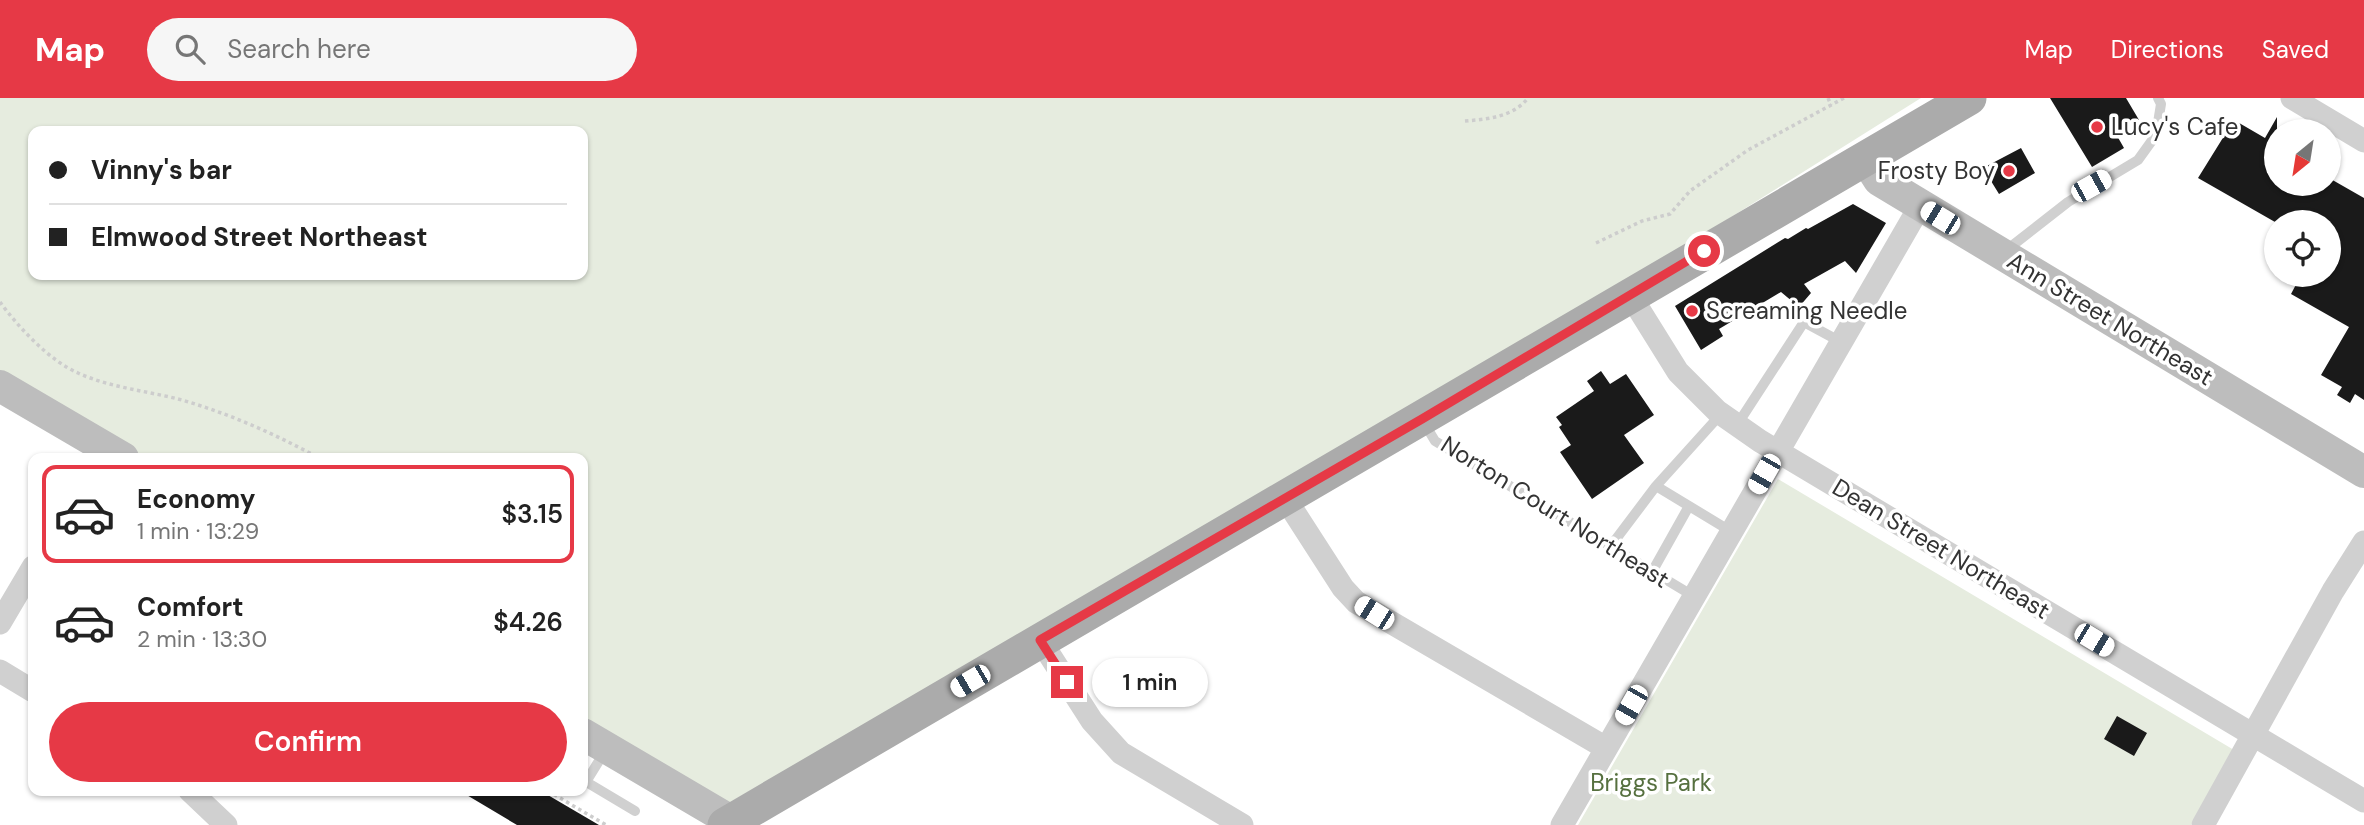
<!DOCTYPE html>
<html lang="en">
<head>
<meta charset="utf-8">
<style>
	body { margin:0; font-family:"DM Sans",sans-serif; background:#f6f6f6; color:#222; height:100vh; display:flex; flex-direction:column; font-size:26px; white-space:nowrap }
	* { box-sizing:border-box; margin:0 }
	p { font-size:23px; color:#767676 }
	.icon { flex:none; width:38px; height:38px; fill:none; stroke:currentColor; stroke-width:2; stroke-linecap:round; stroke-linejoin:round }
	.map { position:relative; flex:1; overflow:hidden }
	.details { position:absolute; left:28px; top:355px; width:560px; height:343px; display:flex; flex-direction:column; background:#fff; border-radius:14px; box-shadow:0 2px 5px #0004 }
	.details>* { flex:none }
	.guide { position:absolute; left:28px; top:28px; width:560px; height:154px; border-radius:14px; box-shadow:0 2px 5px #0004; display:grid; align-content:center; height:154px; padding:0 21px; background:#fff }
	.needle { width:46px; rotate:210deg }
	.buttons { position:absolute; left:2264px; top:21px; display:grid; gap:14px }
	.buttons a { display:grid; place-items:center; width:77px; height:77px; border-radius:50%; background:#fff; box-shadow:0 2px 5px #0004; font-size:35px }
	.end { position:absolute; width:32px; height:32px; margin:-16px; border:9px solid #e63946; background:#fff; box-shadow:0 0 0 4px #fff }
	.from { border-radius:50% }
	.bubble { position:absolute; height:49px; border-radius:24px; background:#fff; box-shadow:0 2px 5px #0004; font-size:23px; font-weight:600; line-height:49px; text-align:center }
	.car { position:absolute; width:21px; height:42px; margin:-21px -10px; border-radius:9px; box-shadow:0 0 5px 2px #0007; background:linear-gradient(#fff 24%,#345 0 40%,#fff 0 76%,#345 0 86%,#fff 0) }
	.guide b { display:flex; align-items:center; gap:24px; height:66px; font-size:26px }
	.guide b+b { border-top:2px solid #e0e0e0 }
	.guide i { width:18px; height:18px; background:#222 }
	ul { padding:12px 0 0; list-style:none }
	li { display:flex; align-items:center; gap:21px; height:98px; margin:0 14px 10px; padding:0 7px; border:4px solid transparent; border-radius:14px }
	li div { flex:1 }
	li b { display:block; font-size:26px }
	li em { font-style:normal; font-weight:600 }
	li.active { border-color:#e63946 }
	li>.icon { width:63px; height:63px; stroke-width:1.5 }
	.action { display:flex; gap:14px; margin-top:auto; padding:14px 21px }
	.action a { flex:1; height:80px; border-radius:42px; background:#e63946; color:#fff; font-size:28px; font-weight:600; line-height:80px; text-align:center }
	header { display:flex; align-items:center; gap:42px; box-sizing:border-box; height:98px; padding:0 35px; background:#e63946; color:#fff }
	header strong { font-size:33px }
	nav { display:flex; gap:38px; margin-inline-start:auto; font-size:24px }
	.search { width:490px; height:63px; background:#f6f6f6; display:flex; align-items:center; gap:18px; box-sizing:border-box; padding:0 24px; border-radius:38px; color:#767676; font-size:26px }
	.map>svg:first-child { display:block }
	.green { fill:#e6ecdf; fill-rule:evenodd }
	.building { fill:#1a1a1a }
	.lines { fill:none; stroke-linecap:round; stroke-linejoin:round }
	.path { stroke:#cdcdcd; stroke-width:3.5; stroke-dasharray:3.5 3.5; stroke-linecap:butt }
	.service { stroke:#d0d0d0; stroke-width:10 }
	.minor { stroke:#d0d0d0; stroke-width:23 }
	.secondary { stroke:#bdbdbd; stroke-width:32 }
	.primary { stroke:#ababab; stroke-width:35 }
	.route { stroke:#e63946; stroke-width:9 }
	.poi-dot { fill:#e63946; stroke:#fff; stroke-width:2.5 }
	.labels { text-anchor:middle; stroke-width:7; stroke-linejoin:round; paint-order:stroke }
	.poi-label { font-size:24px; fill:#333; stroke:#fff; text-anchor:start }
	.street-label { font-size:24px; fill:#333; stroke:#fff }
	.park-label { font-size:24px; fill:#56703f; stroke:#fff }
</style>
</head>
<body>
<header>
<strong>Map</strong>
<div class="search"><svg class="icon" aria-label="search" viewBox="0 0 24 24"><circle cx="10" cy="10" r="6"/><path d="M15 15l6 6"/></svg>Search here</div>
<nav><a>Map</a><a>Directions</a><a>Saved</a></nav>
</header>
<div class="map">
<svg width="2364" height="727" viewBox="0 0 2364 727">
	<rect width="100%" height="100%" fill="#fff"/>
	<path class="green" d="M0,0H1921L1468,284L725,707L583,622V360H142L0,276ZM33,33H583V177H33Z
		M1778,381L2234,652L2191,727H1578Z"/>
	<path class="building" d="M2050,0H2126L2139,22L2116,36L2124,50L2092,69Z
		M2277,19V86H2329V80L2364,100V302L2355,296L2350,305L2337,297L2342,289L2321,277L2349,229L2291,196L2301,177H2329V124H2275L2198,80L2234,22L2265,40Z
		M2021,50L2035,75L1999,96L1983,70Z
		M1853,106L1886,125L1856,175L1845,163L1804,186L1811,195L1799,209L1781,194L1719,231L1723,238L1701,252L1675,208L1785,140L1788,141L1806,130L1808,131Z
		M1601,273L1610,286L1626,276L1654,317L1624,337L1644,365L1592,401L1560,354L1571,347L1559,329L1562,327L1556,319L1594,293L1587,283Z
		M2117,618L2147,635L2134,658L2104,641Z
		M460,693H541L599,727H517Z"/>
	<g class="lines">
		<path class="path" d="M1828,0L1831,7
			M1465,23C1488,21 1513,19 1528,0
			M1596,145L1642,123L1670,116L1690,93L1748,52L1844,0
			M0,204C18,229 50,263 78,275C111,290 148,293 182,302C230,316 275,336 319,360
			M548,693L606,727"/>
		<path class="service" d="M2004,154L2068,104L2138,62L2156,37L2161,6L2158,0
			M1423,323L1435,343L1695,499
			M1737,327L1804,224L1841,244
			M1656,388L1732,434
			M1610,449L1656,388L1721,316
			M1652,474L1689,408
			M583,682L635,713
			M586,684L605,653"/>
		<path class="minor" d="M2292,0L2364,43
			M1630,197L1678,274L1717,313L1760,343L2364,703
			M1285,400L1343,490L1356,504L1606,650
			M0,525L33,469
			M1040,542L1092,623L1121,655L1242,727
			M0,573L33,593
			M190,693L226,727
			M1562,727L1920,108
			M2203,727L2333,493L2364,444"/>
		<path class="secondary" d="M1865,60L1879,82L2364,374
			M0,288L123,360
			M583,636L731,723"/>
		<path class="primary" d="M725,727L1969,0"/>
	</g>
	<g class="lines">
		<path class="route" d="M1067,584L1040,542L1422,321L1704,153"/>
	</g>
	<g class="poi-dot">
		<circle cx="2097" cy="29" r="7"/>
		<circle cx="2009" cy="73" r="7"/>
		<circle cx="1692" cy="213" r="7"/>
	</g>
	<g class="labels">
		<g class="poi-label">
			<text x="2111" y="37">Lucy's Cafe</text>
			<text x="1995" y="81" text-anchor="end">Frosty Boy</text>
			<text x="1706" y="221">Screaming Needle</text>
		</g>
		<g class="street-label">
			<text transform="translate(2110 221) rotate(31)" y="8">Ann Street Northeast</text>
			<text transform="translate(1555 414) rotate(32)" y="8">Norton Court Northeast</text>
			<text transform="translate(1941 451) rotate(31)" y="8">Dean Street Northeast</text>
		</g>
		<g class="park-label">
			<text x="1651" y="693">Briggs Park</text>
		</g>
	</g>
</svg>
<div class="buttons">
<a><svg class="needle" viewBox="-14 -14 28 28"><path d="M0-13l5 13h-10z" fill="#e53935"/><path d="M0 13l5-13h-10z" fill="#767676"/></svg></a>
<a><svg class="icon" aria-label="locate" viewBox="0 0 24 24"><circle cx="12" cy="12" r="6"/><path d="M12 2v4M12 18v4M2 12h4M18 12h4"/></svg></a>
</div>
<i class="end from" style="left:1704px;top:153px"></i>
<i class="end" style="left:1067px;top:584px"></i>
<div class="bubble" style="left:1092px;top:560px;width:116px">1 min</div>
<i class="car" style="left:2091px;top:88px;rotate:61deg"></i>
<i class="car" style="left:1940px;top:120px;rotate:301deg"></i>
<i class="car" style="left:1764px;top:376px;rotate:210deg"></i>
<i class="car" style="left:1374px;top:515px;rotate:302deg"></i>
<i class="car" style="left:2094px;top:542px;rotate:121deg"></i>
<i class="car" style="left:970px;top:583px;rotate:240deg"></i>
<i class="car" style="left:1631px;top:607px;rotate:210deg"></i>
<div class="guide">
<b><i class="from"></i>Vinny's bar</b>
<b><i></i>Elmwood Street Northeast</b>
</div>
<section class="details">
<ul>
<li class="active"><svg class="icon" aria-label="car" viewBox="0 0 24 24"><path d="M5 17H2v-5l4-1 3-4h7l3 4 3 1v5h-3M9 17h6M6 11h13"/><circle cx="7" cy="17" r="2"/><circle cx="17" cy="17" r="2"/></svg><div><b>Economy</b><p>1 min · 13:29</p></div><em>$3.15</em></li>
<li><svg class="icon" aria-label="car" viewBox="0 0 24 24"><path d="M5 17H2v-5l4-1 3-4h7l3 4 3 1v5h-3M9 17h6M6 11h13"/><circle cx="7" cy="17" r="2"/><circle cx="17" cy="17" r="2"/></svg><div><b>Comfort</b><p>2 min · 13:30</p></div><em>$4.26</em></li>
</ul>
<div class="action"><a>Confirm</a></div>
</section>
</div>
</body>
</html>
